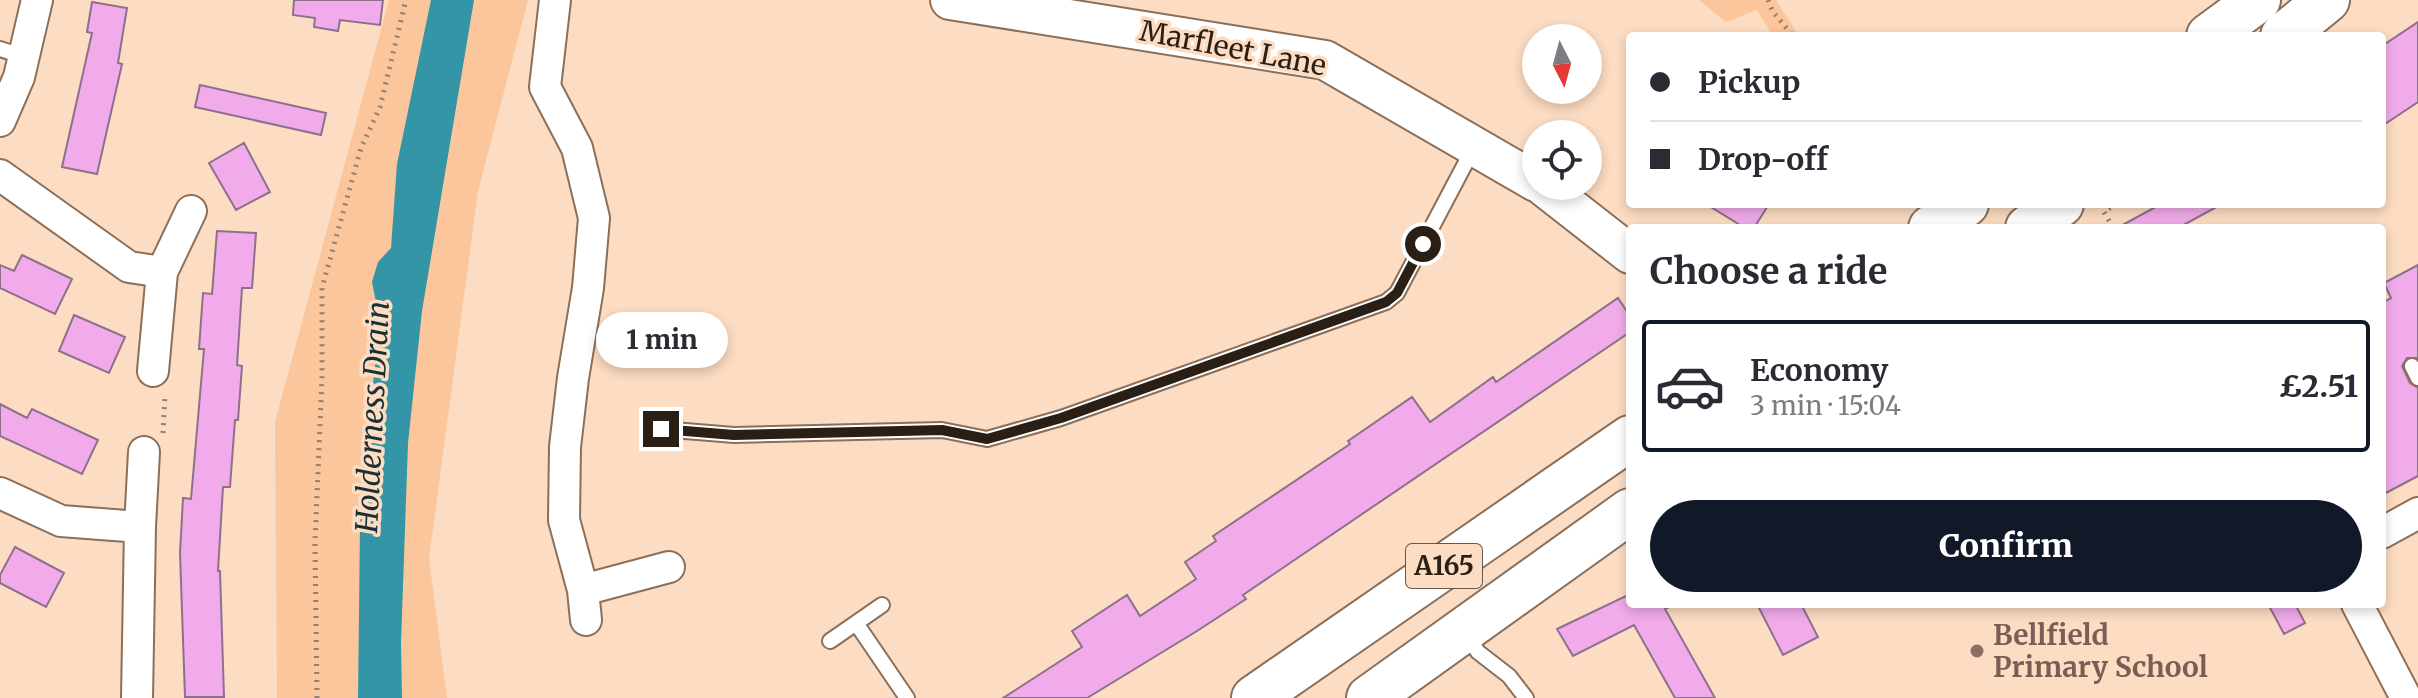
<!DOCTYPE html>
<html lang="en">
<head>
<meta charset="utf-8">
<style>
	body { margin:0; font-family:Merriweather,serif; background:#f7f7f7; color:#2b2b33; height:100vh; display:flex; flex-direction:column; font-size:30px; white-space:nowrap }
	* { box-sizing:border-box; margin:0 }
	p { font-size:26px; color:#7c7c81 }
	.icon { flex:none; width:44px; height:44px; fill:none; stroke:currentColor; stroke-width:2; stroke-linecap:round; stroke-linejoin:round }
	.map { position:relative; flex:1; overflow:hidden }
	.sheet { position:absolute; left:1626px; top:224px; width:760px; height:384px; display:flex; flex-direction:column; background:#fff; border-radius:8px; box-shadow:0 4px 12px #0003 }
	.sheet>* { flex:none }
	.hud { position:absolute; left:1626px; top:32px; width:760px; height:176px; border-radius:8px; box-shadow:0 4px 12px #0003; display:grid; align-content:center; height:176px; padding:0 24px; background:#fff }
	.needle { width:52px; rotate:174deg }
	.controls { position:absolute; left:1522px; top:24px; display:grid; gap:16px }
	.controls a { display:grid; place-items:center; width:80px; height:80px; border-radius:50%; background:#fff; box-shadow:0 4px 12px #0003; font-size:40px }
	.end { position:absolute; width:36px; height:36px; margin:-18px; border:10px solid #2a1f15; background:#fff; box-shadow:0 0 0 4px #fff }
	.from { border-radius:50% }
	.bubble { position:absolute; height:56px; border-radius:28px; background:#fff; box-shadow:0 4px 12px #0003; font-size:26px; font-weight:800; line-height:56px; text-align:center }
	.hud b { display:flex; align-items:center; gap:28px; height:76px; font-size:30px }
	.hud b+b { border-top:2px solid #e1e1e2 }
	.hud i { width:20px; height:20px; background:#2b2b33 }
	ul { padding:0; list-style:none }
	li { display:flex; align-items:center; gap:24px; height:132px; margin:0 16px 12px; padding:0 8px; border:4px solid transparent; border-radius:8px }
	li div { flex:1 }
	li b { display:block; font-size:30px }
	li em { font-style:normal; font-weight:800 }
	li.on { border-color:#111827 }
	li>.icon { width:72px; height:72px; stroke-width:1.5 }
	h2 { padding:0 24px; font-size:36px; line-height:96px }
	.cta { display:flex; gap:16px; margin-top:auto; padding:16px 24px }
	.cta a { flex:1; height:92px; border-radius:48px; background:#111827; color:#fff; font-size:32px; font-weight:800; line-height:92px; text-align:center }
	.map>svg:first-child { display:block }
	.green { fill:#fbc69b }
	.water { fill:#3395a5 }
	.building { fill:#f1abea; stroke:#8d718a; stroke-width:2 }
	.lines { fill:none; stroke-linecap:round; stroke-linejoin:round }
	.service-casing { stroke:#8c6f58; stroke-width:18 }
	.minor-casing { stroke:#8c6f58; stroke-width:34 }
	.tertiary-casing { stroke:#8c6f58; stroke-width:42 }
	.trunk-casing { stroke:#8c6f58; stroke-width:48 }
	.path { stroke:#957f6d; stroke-width:5; stroke-dasharray:2 6; stroke-linecap:butt }
	.service { stroke:#fff; stroke-width:14 }
	.minor { stroke:#fff; stroke-width:30 }
	.tertiary { stroke:#fff; stroke-width:38 }
	.trunk { stroke:#fff; stroke-width:44 }
	.route { stroke:#2a1f15; stroke-width:10 }
	.education-dot { fill:#8d6e63; stroke:#fcdcc2; stroke-width:3 }
	.labels { text-anchor:middle; stroke-width:7; stroke-linejoin:round; paint-order:stroke }
	.shield { fill:#fcdcc2; stroke:#695849; stroke-width:2 }
	.shield-label { font-size:26px; font-weight:bold; fill:#2a1f15 }
	.street-label { font-size:28px; fill:#2a1f15; stroke:#fcdcc2 }
	.education-label { font-size:28px; font-weight:bold; fill:#785e54; stroke:#fcdcc2; text-anchor:start }
	.water-label { font-size:30px; font-style:italic; fill:#1a3034; stroke:#fcdcc2 }
</style>
</head>
<body>
<div class="map">
<svg width="2418" height="698" viewBox="0 0 2418 698">
	<rect width="100%" height="100%" fill="#fcdcc2"/>
	<path class="green" d="M389,0H528L478,191L429,559L447,698H277L275,422Z
		M1699,0H1776L1799,36H1773L1757,10L1726,22Z"/>
	<path class="water" d="M431,0H474L422,311L408,443L401,643L402,698H358L360,526L367,436L380,323L372,282L378,262L391,248L397,164Z"/>
	<path class="building" d="M294,0H383L380,25L340,20L338,31L314,27L315,18L293,15Z
		M92,2L127,8L118,63L122,64L97,174L62,167L92,33L87,32Z
		M2418,22V102L2382,126V46Z
		M200,85L326,113L321,135L195,107Z
		M244,143L270,192L236,210L209,163Z
		M1706,204H1769L1754,228H1745Z
		M2161,204H2222L2178,228H2117Z
		M217,231L256,233L252,288H242L237,365L242,366L238,420H235L230,487H223L218,571H220L224,697H185L180,553L183,498L191,499L204,349H199L203,293L212,294Z
		M22,255L72,279L55,314L0,288V265L14,271Z
		M2418,265V358H2407L2402,366L2410,383L2418,388V476L2382,495V303L2391,298L2384,283Z
		M1618,298L1630,316V332L1243,595L1246,599L1197,631L1087,698H1003L1082,647L1072,631L1127,595L1140,616L1196,579L1185,562L1216,541L1213,536L1350,444L1348,441L1412,397L1430,422L1493,377L1496,382Z
		M74,315L125,337L109,373L59,351Z
		M0,404L27,418L32,409L98,440L82,474L0,436Z
		M15,547L64,573L46,607L0,583V575Z
		M1630,594V604H1675L1665,609L1715,698H1675L1634,625L1573,656L1557,629Z
		M1757,604H1801L1818,637L1783,655Z
		M2268,604H2295L2305,623L2284,634Z"/>
	<g class="lines">
		<defs>
			<path id="service" d="M0,49L25,57
				M2412,366L2418,378
				M661,429L734,435L942,430L987,439L1061,418L1386,302L1397,293L1473,149
				M856,623L907,698
				M1467,635L1478,652L1509,676L1526,698
				M830,641L882,605"/>
			<path id="minor" d="M555,0L545,87L577,148L594,218L588,288L573,378L565,447L564,520L583,590
				M0,121L19,77L37,0
				M0,175L129,267L162,272
				M153,371L162,272L191,211
				M0,493L61,521L140,527
				M2382,533L2418,513
				M2357,604L2406,698
				M586,620L583,590L669,567
				M137,698L140,527L144,452"/>
			<path id="tertiary" d="M950,0L1325,60L1536,182
				M1543,186L1630,254"/>
			<path id="trunk" d="M2209,36L2258,0
				M2283,36L2327,0
				M1931,228L1966,204
				M2028,228L2061,204
				M1254,698L1630,438
				M1369,698L1630,511"/>
		</defs>
		<use href="#service" class="service-casing"/>
		<use href="#minor" class="minor-casing"/>
		<use href="#tertiary" class="tertiary-casing"/>
		<use href="#trunk" class="trunk-casing"/>
		<path class="path" d="M1768,0L1773,12L1793,36
			M2113,228L2104,212L2115,204
			M163,433L165,395
			M317,698L315,543L322,378V288L361,148L380,107L406,0"/>
		<use href="#service" class="service"/>
		<use href="#minor" class="minor"/>
		<use href="#tertiary" class="tertiary"/>
		<use href="#trunk" class="trunk"/>
	</g>
	<g class="lines">
		<path class="route" d="M661,429L734,435L942,430L987,439L1061,418L1386,302L1397,293L1423,244"/>
	</g>
	<circle class="education-dot" cx="1977" cy="651" r="8"/>
	<g class="labels">
		<rect class="shield" x="1406" y="544" width="76" height="44" rx="6"/>
		<g class="shield-label">
			<text x="1444" y="575">A165</text>
		</g>
		<g class="street-label">
			<text transform="translate(1233 48) rotate(11)" y="10">Marfleet Lane</text>
		</g>
		<g class="education-label">
			<text x="1993" y="645">Bellfield<tspan x="1993" dy="32">Primary School</tspan></text>
		</g>
		<g class="water-label">
			<text transform="translate(373 417) rotate(-87)" y="10">Holderness Drain</text>
		</g>
	</g>
</svg>
<div class="controls">
<a><svg class="needle" viewBox="-14 -14 28 28"><path d="M0-13l5 13h-10z" fill="#e53935"/><path d="M0 13l5-13h-10z" fill="#7c7c81"/></svg></a>
<a><svg class="icon" aria-label="locate" viewBox="0 0 24 24"><circle cx="12" cy="12" r="6"/><path d="M12 2v4M12 18v4M2 12h4M18 12h4"/></svg></a>
</div>
<i class="end from" style="left:1423px;top:244px"></i>
<i class="end" style="left:661px;top:429px"></i>
<div class="bubble" style="left:596px;top:312px;width:132px">1 min</div>
<div class="hud">
<b><i class="from"></i>Pickup</b>
<b><i></i>Drop-off</b>
</div>
<section class="sheet">
<h2>Choose a ride</h2>
<ul>
<li class="on"><svg class="icon" aria-label="car" viewBox="0 0 24 24"><path d="M5 17H2v-5l4-1 3-4h7l3 4 3 1v5h-3M9 17h6M6 11h13"/><circle cx="7" cy="17" r="2"/><circle cx="17" cy="17" r="2"/></svg><div><b>Economy</b><p>3 min · 15:04</p></div><em>£2.51</em></li>
</ul>
<div class="cta"><a>Confirm</a></div>
</section>
</div>
</body>
</html>
